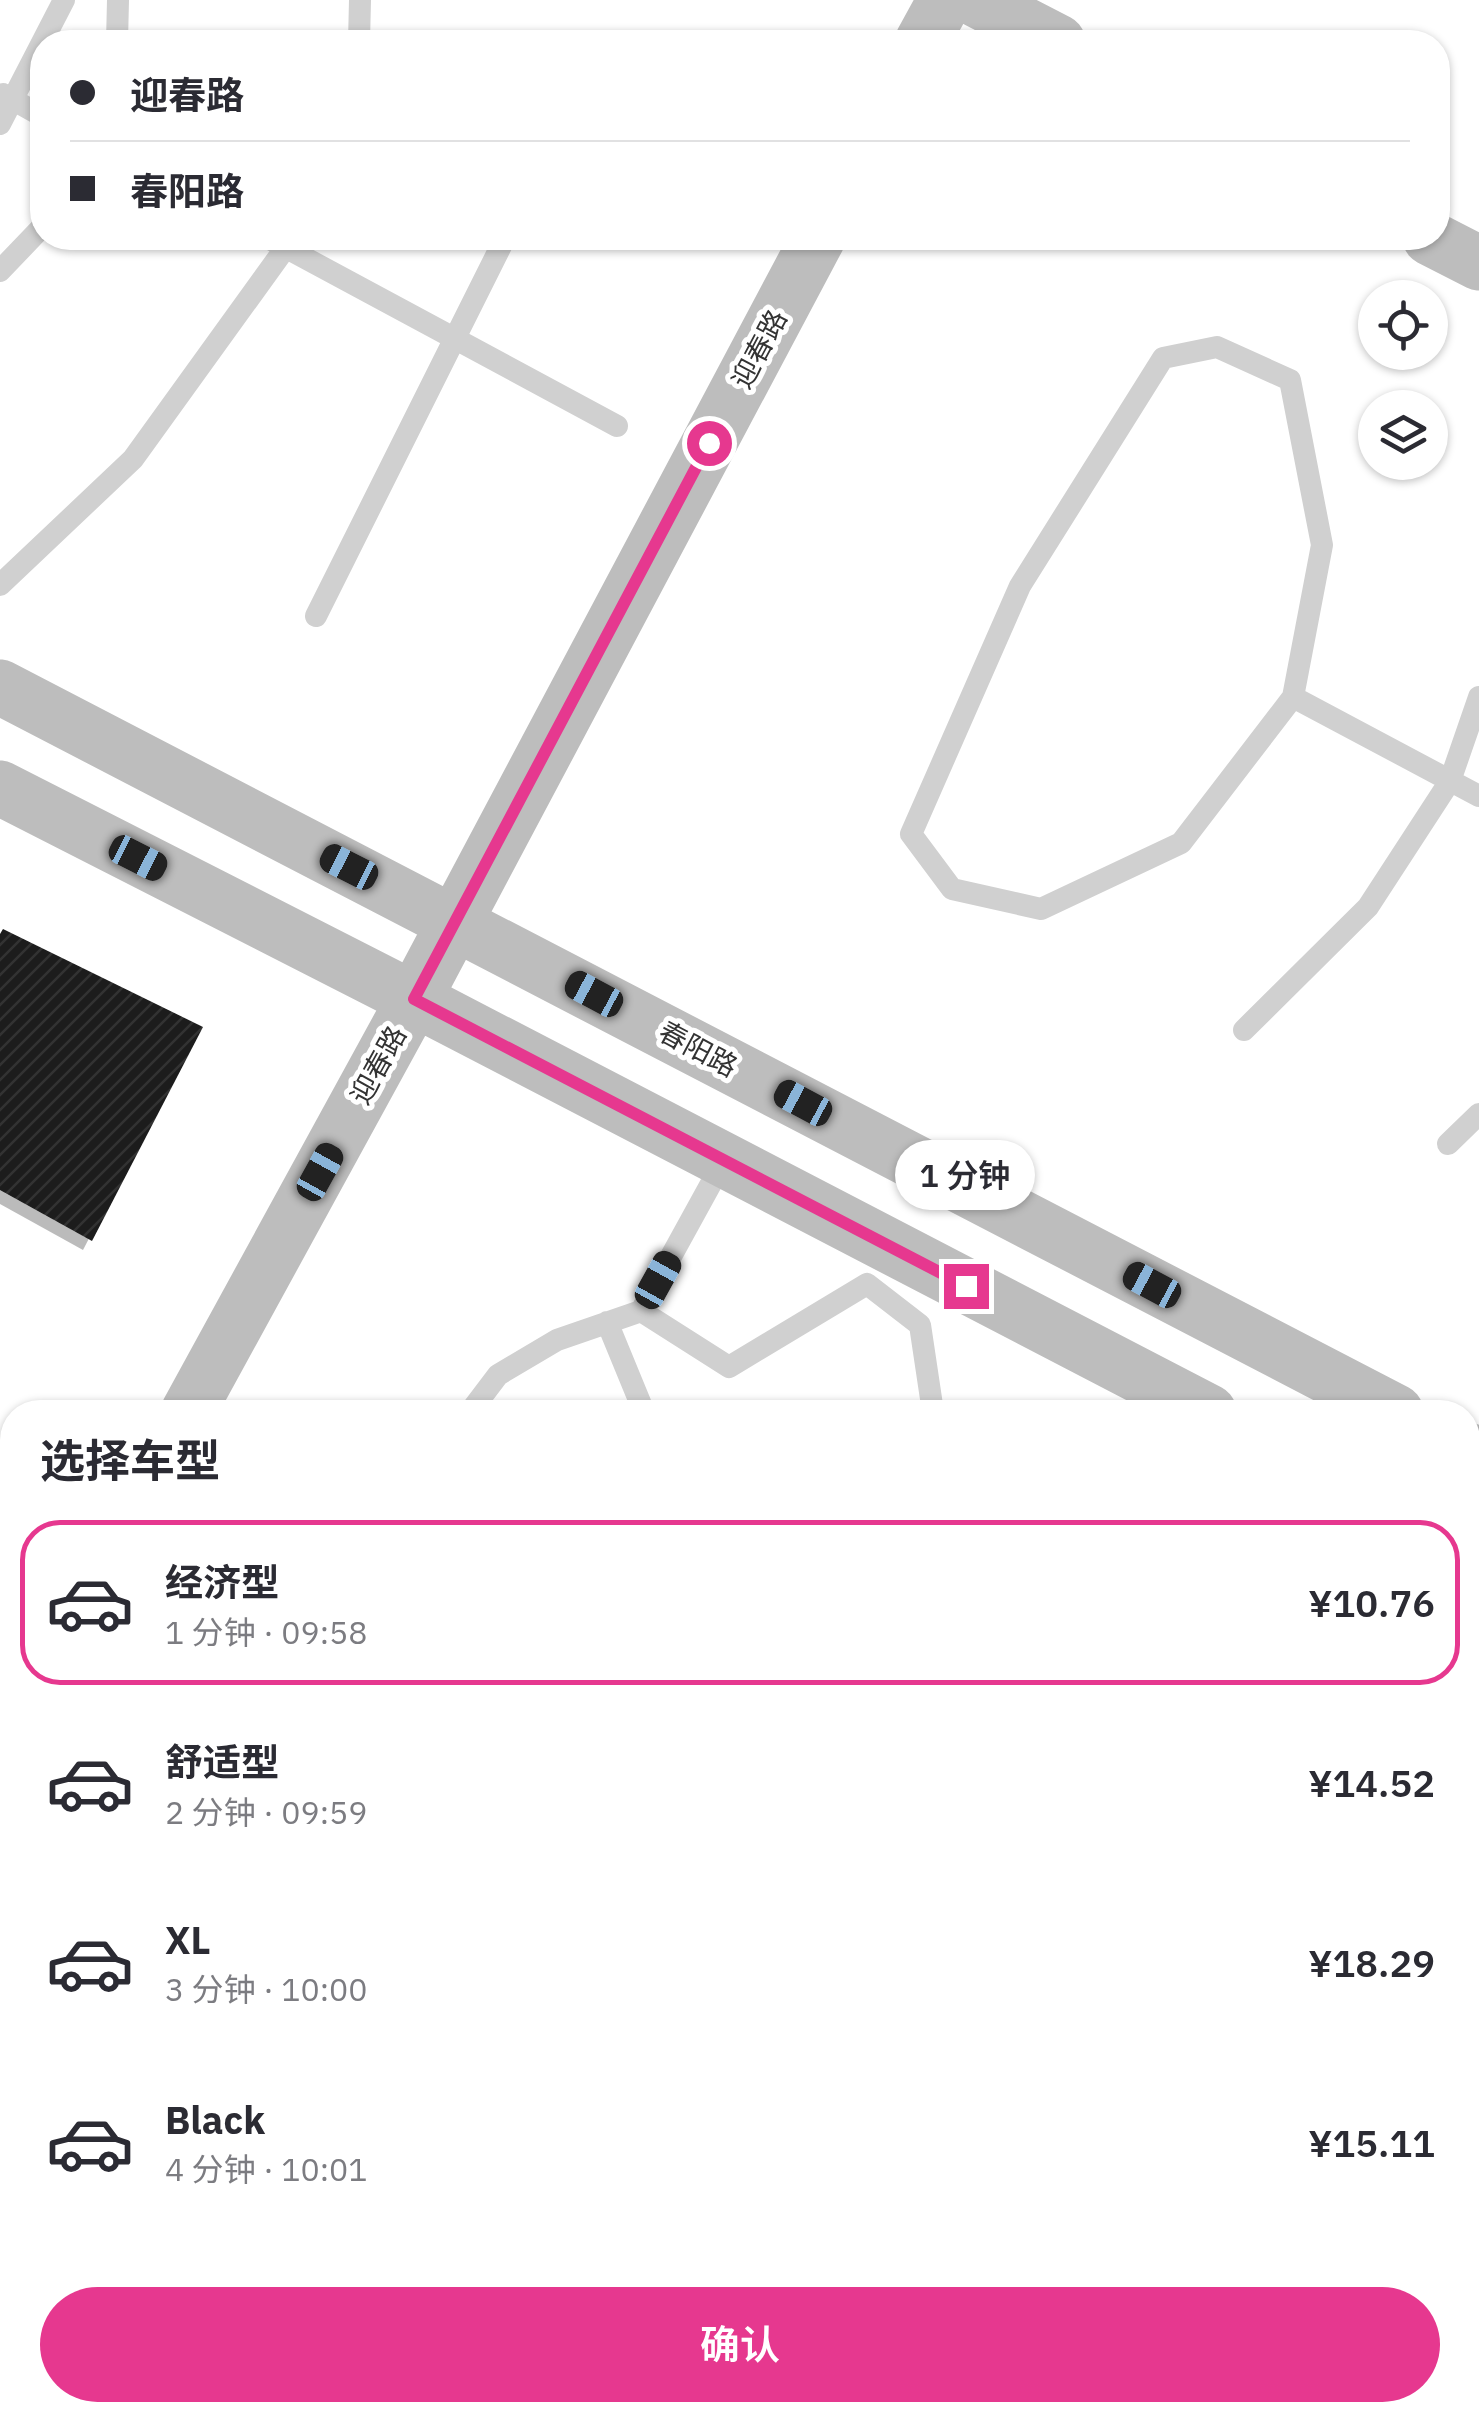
<!DOCTYPE html>
<html lang="zh">
<head>
<meta charset="utf-8">
<style>
	body { margin:0; font-family:"IBM Plex Sans","Noto Sans SC",sans-serif; background:#f7f7f7; color:#2b2b33; height:100vh; display:flex; flex-direction:column; font-size:38px; white-space:nowrap }
	* { box-sizing:border-box; margin:0 }
	p { font-size:32px; color:#7c7c81 }
	.icon { flex:none; width:55px; height:55px; fill:none; stroke:currentColor; stroke-width:2; stroke-linecap:round; stroke-linejoin:round }
	.map { position:relative; flex:1; overflow:hidden }
	.side { position:absolute; left:0px; top:1400px; width:1480px; height:1022px; display:flex; flex-direction:column; background:#fff; border-radius:40px 40px 0 0; box-shadow:0 2px 8px #0004 }
	.side>* { flex:none }
	.hud { position:absolute; left:30px; top:30px; width:1420px; height:220px; border-radius:40px; box-shadow:0 2px 8px #0004; display:grid; align-content:center; height:220px; padding:0 40px; background:#fff }
	.buttons { position:absolute; left:1358px; top:280px; display:grid; gap:20px }
	.buttons a { display:grid; place-items:center; width:90px; height:90px; border-radius:50%; background:#fff; box-shadow:0 2px 8px #0004; font-size:50px }
	.end { position:absolute; width:45px; height:45px; margin:-22px; border:12px solid #e6388f; background:#fff; box-shadow:0 0 0 5px #fff }
	.from { border-radius:50% }
	.bubble { position:absolute; height:70px; border-radius:35px; background:#fff; box-shadow:0 2px 8px #0004; font-size:32px; font-weight:600; line-height:70px; text-align:center }
	.car { position:absolute; width:30px; height:60px; margin:-30px -15px; border-radius:12px; box-shadow:0 0 8px 2px #0007; background:linear-gradient(#222 24%,#8ab4d8 0 40%,#222 0 76%,#8ab4d8 0 86%,#222 0) }
	.hud b { display:flex; align-items:center; gap:35px; height:95px; font-size:38px }
	.hud b+b { border-top:2px solid #e1e1e2 }
	.hud i { width:25px; height:25px; background:#2b2b33 }
	ul { padding:0; list-style:none }
	li { display:flex; align-items:center; gap:30px; height:165px; margin:0 20px 15px; padding:0 20px; border:5px solid transparent; border-radius:40px }
	li div { flex:1 }
	li b { display:block; font-size:38px }
	li em { font-style:normal; font-weight:600 }
	li.current { border-color:#e6388f }
	li>.icon { width:90px; height:90px; stroke-width:1.5 }
	h2 { padding:0 40px; font-size:45px; line-height:120px }
	.action { display:flex; gap:20px; margin-top:auto; padding:20px 40px }
	.action a { flex:1; height:115px; border-radius:60px; background:#e6388f; color:#fff; font-size:40px; font-weight:600; line-height:115px; text-align:center }
	.map>svg:first-child { display:block }
	.building { fill:url(#building-hatch); filter:url(#shadow) }
	.lines { fill:none; stroke-linecap:round; stroke-linejoin:round }
	.lane { stroke:#d0d0d0; stroke-width:22 }
	.secondary { stroke:#bdbdbd; stroke-width:55 }
	.primary { stroke:#ababab; stroke-width:55 }
	.route { stroke:#e6388f; stroke-width:12 }
	.labels { text-anchor:middle; stroke-width:10; stroke-linejoin:round; paint-order:stroke }
	.street-label { font-size:28px; fill:#333; stroke:#fff }
</style>
</head>
<body>
<div class="map">
<svg width="1479" height="2421" viewBox="0 0 1479 2421">
	<defs>
		<pattern id="building-hatch" width="6" height="6" patternUnits="userSpaceOnUse" patternTransform="scale(2.5)"><rect width="6" height="6" fill="#1a1a1a"/><path d="M-1 1l2-2M0 6l6-6M5 7l2-2" fill="none" stroke="#333"/></pattern>
		<filter id="shadow"><feDropShadow dx="-9" dy="9" stdDeviation="0" flood-color="#0004"/></filter>
	</defs>
	<rect width="100%" height="100%" fill="#fff"/>
	<path class="building" d="M3,929L203,1027L92,1241L0,1190V934Z"/>
	<g class="lines">
		<path class="lane" d="M117,42L118,0
			M359,42L360,0
			M3,94L42,116
			M0,124L64,0
			M268,238L617,426
			M0,271L42,227
			M1217,347L1290,380L1322,545L1293,697L1181,843L1041,909L952,889L911,834L1020,586L1163,358Z
			M0,585L133,459L286,247L290,238
			M316,616L505,238
			M1293,697L1479,796
			M1244,1030L1368,907L1450,781L1479,697
			M1448,1144L1479,1114
			M724,1160L641,1311L729,1367L867,1284L920,1325L933,1412
			M607,1322L644,1412
			M470,1412L498,1375L557,1340L641,1311
			M801,2421L802,2410"/>
		<path class="secondary" d="M977,0L1058,42
			M922,42L945,0
			M1430,238L1479,263
			M0,687L1396,1412
			M0,788L414,999L1209,1412
			M188,1412L414,999L818,238
			M1468,1450L1479,1456
			M1468,1547L1479,1553
			M0,1773L12,1733
			M0,1906L12,1936
			M1468,2103L1479,2080
			M0,2133L12,2139
			M551,2410L573,2421
			M1305,2421L1310,2410"/>
		<path class="primary" d="M1468,2238L1479,2216
			M1468,2388L1479,2365
			M1372,2421L1378,2410"/>
	</g>
	<g class="lines">
		<path class="route" d="M709,443L414,999L966,1286"/>
	</g>
	<g class="labels">
		<g class="street-label">
			<text transform="translate(759 349) rotate(-62)" y="10">迎春路</text>
			<text transform="translate(698 1049) rotate(28)" y="10">春阳路</text>
			<text transform="translate(378 1065) rotate(-61)" y="10">迎春路</text>
		</g>
	</g>
</svg>
<div class="buttons">
<a><svg class="icon" aria-label="locate" viewBox="0 0 24 24"><circle cx="12" cy="12" r="6"/><path d="M12 2v4M12 18v4M2 12h4M18 12h4"/></svg></a>
<a><svg class="icon" aria-label="layers" viewBox="0 0 24 24"><path d="M12 4l9 5-9 5-9-5zM3 14l9 5 9-5"/></svg></a>
</div>
<i class="end from" style="left:709px;top:443px"></i>
<i class="end" style="left:966px;top:1286px"></i>
<div class="bubble" style="left:895px;top:1140px;width:140px">1 分钟</div>
<i class="car" style="left:138px;top:858px;rotate:117deg"></i>
<i class="car" style="left:349px;top:867px;rotate:297deg"></i>
<i class="car" style="left:594px;top:994px;rotate:298deg"></i>
<i class="car" style="left:803px;top:1103px;rotate:298deg"></i>
<i class="car" style="left:320px;top:1172px;rotate:29deg"></i>
<i class="car" style="left:658px;top:1280px;rotate:29deg"></i>
<i class="car" style="left:1152px;top:1285px;rotate:298deg"></i>
<div class="hud">
<b><i class="from"></i>迎春路</b>
<b><i></i>春阳路</b>
</div>
<section class="side">
<h2>选择车型</h2>
<ul>
<li class="current"><svg class="icon" aria-label="car" viewBox="0 0 24 24"><path d="M5 17H2v-5l4-1 3-4h7l3 4 3 1v5h-3M9 17h6M6 11h13"/><circle cx="7" cy="17" r="2"/><circle cx="17" cy="17" r="2"/></svg><div><b>经济型</b><p>1 分钟 · 09:58</p></div><em>¥10.76</em></li>
<li><svg class="icon" aria-label="car" viewBox="0 0 24 24"><path d="M5 17H2v-5l4-1 3-4h7l3 4 3 1v5h-3M9 17h6M6 11h13"/><circle cx="7" cy="17" r="2"/><circle cx="17" cy="17" r="2"/></svg><div><b>舒适型</b><p>2 分钟 · 09:59</p></div><em>¥14.52</em></li>
<li><svg class="icon" aria-label="car" viewBox="0 0 24 24"><path d="M5 17H2v-5l4-1 3-4h7l3 4 3 1v5h-3M9 17h6M6 11h13"/><circle cx="7" cy="17" r="2"/><circle cx="17" cy="17" r="2"/></svg><div><b>XL</b><p>3 分钟 · 10:00</p></div><em>¥18.29</em></li>
<li><svg class="icon" aria-label="car" viewBox="0 0 24 24"><path d="M5 17H2v-5l4-1 3-4h7l3 4 3 1v5h-3M9 17h6M6 11h13"/><circle cx="7" cy="17" r="2"/><circle cx="17" cy="17" r="2"/></svg><div><b>Black</b><p>4 分钟 · 10:01</p></div><em>¥15.11</em></li>
</ul>
<div class="action"><a>确认</a></div>
</section>
</div>
</body>
</html>
